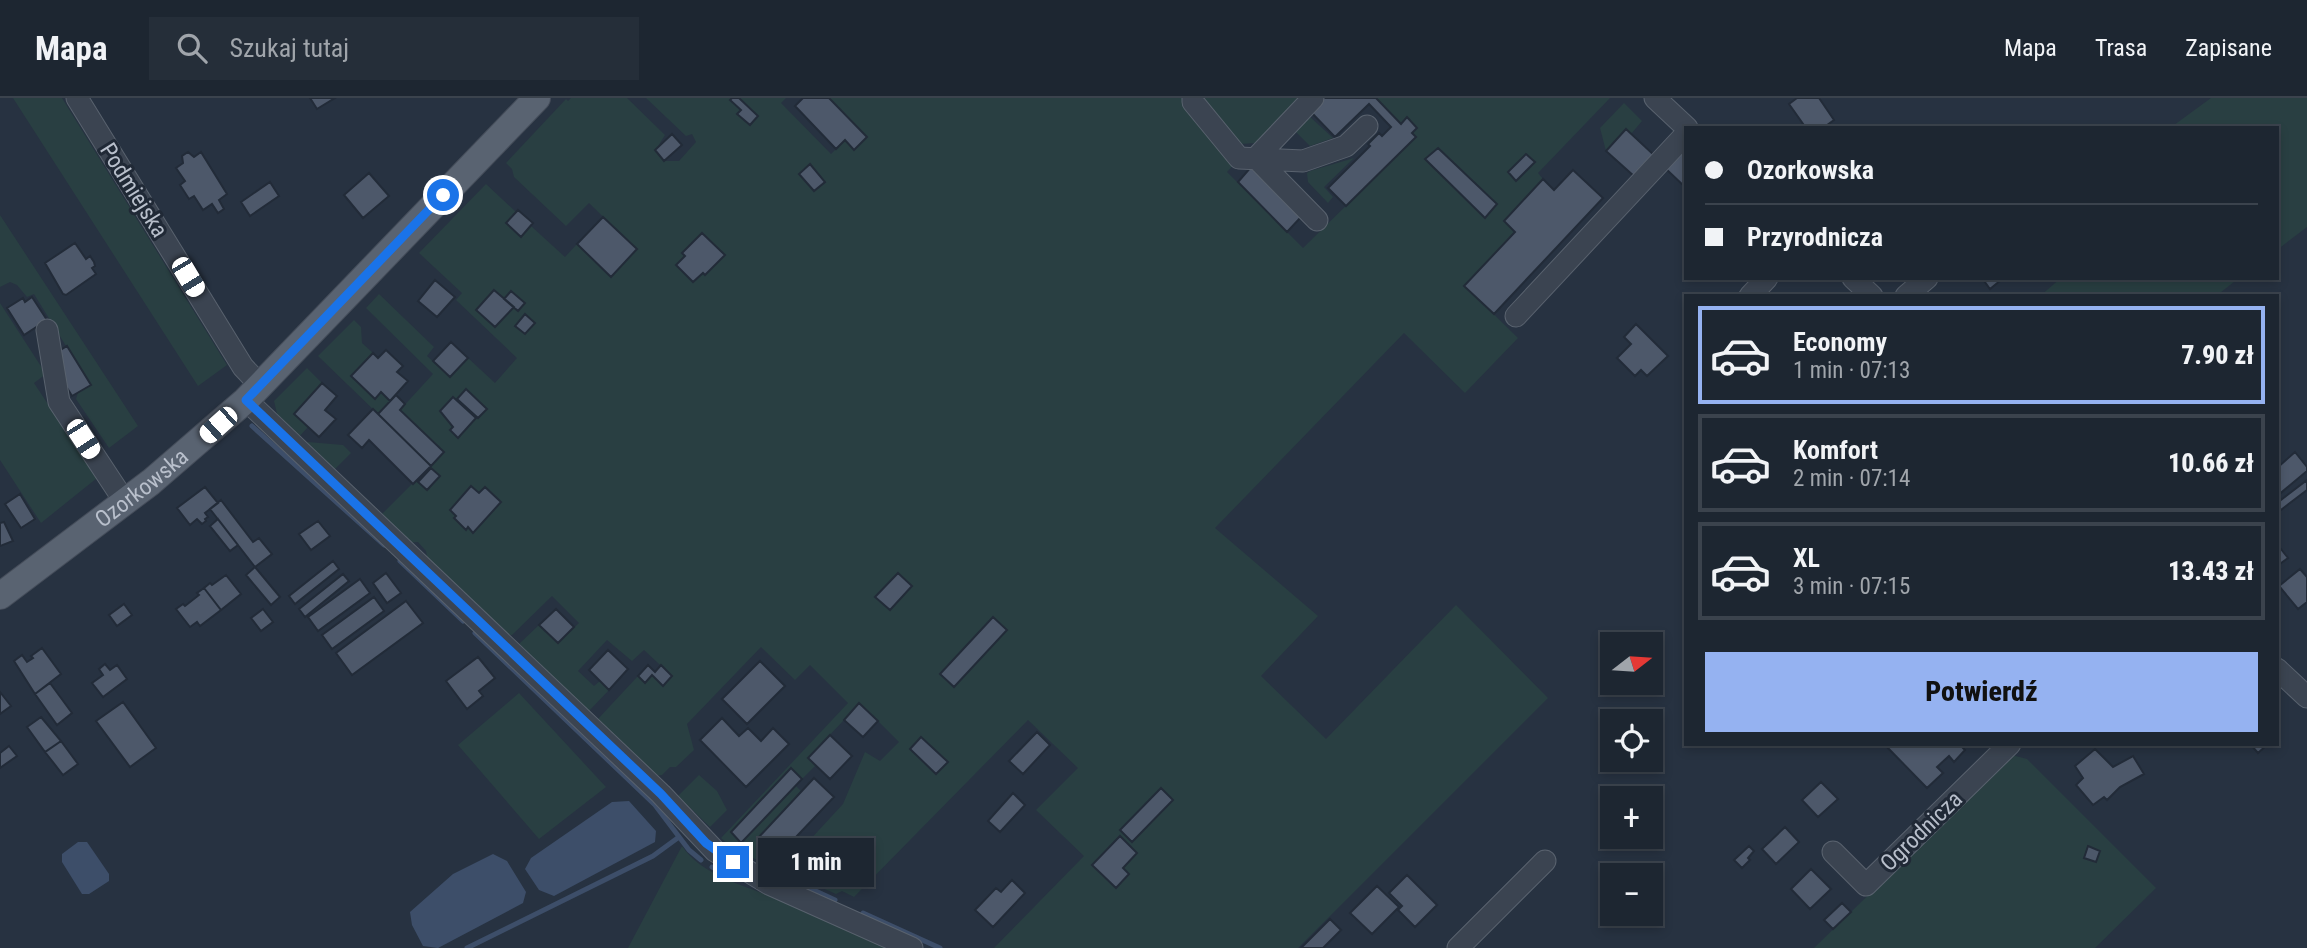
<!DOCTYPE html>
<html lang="pl">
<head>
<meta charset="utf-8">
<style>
	body { margin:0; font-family:"Roboto Condensed",sans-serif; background:#252e39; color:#f1f3f6; height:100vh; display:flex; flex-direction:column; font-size:26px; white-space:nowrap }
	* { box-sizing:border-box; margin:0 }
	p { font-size:23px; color:#a0a5ab }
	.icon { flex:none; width:38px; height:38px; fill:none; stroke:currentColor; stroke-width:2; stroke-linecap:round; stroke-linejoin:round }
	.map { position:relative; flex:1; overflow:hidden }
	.details { position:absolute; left:1684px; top:196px; width:595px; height:452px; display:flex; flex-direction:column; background:#1d2631; border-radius:0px; box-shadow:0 4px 10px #0003,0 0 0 2px #3b434d }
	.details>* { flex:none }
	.hud { position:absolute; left:1684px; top:28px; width:595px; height:154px; border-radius:0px; box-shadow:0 4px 10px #0003,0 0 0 2px #3b434d; display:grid; align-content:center; height:154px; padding:0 21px; background:#1d2631 }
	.needle { width:46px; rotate:73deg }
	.tools { position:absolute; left:1600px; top:534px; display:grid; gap:14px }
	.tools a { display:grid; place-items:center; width:63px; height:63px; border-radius:0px; background:#1d2631; box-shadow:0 4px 10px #0003,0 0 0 2px #3b434d; font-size:35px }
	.end { position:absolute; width:32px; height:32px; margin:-16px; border:9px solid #1a73e8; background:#fff; box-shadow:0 0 0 4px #fff }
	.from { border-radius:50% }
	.bubble { position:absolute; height:49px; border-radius:0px; background:#1d2631; box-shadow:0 4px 10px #0003,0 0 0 2px #3b434d; font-size:23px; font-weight:800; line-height:49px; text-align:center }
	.car { position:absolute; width:21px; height:42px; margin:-21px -10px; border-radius:9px; box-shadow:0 0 5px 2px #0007; background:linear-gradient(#fff 24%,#345 0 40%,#fff 0 76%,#345 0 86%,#fff 0) }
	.hud b { display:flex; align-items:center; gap:24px; height:66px; font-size:26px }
	.hud b+b { border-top:2px solid #3b434d }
	.hud i { width:18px; height:18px; background:#f1f3f6 }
	ul { padding:12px 0 0; list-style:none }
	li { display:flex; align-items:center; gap:21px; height:98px; margin:0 14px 10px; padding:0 7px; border:4px solid #3b434d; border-radius:0px }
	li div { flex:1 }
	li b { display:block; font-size:26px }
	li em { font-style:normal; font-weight:800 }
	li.current { border-color:#95b2f1 }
	li>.icon { width:63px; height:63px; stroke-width:1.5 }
	.button { display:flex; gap:14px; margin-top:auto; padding:14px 21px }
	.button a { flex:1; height:80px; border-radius:0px; background:#95b2f1; color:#111; font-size:28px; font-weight:800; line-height:80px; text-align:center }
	header { display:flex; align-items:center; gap:42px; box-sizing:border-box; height:98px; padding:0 35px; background:#1d2631; border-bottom:2px solid #3b434d }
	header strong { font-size:33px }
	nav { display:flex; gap:38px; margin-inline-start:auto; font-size:24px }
	.search { width:490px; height:63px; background:#252e39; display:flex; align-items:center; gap:18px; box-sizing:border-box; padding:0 24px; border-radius:0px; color:#a0a5ab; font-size:26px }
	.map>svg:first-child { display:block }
	.green { fill:#293f42; fill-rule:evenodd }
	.water { fill:#3d4e69 }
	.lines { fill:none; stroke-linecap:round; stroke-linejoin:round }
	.stream { stroke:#3d4e69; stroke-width:5 }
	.building { fill:#4d586a; stroke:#222b38; stroke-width:2 }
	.minor-casing { stroke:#59626e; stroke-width:23 }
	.major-casing { stroke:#454d5a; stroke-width:28 }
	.minor { stroke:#3b4451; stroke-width:21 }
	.major { stroke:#596371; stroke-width:26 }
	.route { stroke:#1a73e8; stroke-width:9 }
	.labels { text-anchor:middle; stroke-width:6; stroke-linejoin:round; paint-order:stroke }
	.street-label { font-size:23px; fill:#b8bfcb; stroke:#202936 }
</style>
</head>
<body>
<header>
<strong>Mapa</strong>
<div class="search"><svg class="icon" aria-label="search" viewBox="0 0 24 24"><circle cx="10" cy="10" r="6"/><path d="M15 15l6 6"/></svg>Szukaj tutaj</div>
<nav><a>Mapa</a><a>Trasa</a><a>Zapisane</a></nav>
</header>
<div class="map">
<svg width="2307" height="850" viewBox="0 0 2307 850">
	<rect width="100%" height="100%" fill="#273241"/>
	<path class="green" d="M13,0H62L227,267L198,288Z
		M571,0H627L665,37L655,53L664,63H679L696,44L692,36L686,38L646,0H786L781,5L831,56L845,42L854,52L867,39L829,0H1188L1236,64L1227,74L1303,150L1416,39L1412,35L1417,30L1407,20L1401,26L1376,0H1610L1538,75L1543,81L1504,123L1515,134L1465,188L1518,240L1465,295L1404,235L1215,430L1318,518L1261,578L1326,641L1456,507L1548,600L1298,850H994L1084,758L1036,712L1078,670L1028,622L854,799L842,793L836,796L782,772L843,706L865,654L880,663L899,644L860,605L808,660L816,667L802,681L791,671L731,734L741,745L796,688L801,693L758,740L778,758L772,768L734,752L721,740L848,605L810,567L795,582L761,549L687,626L694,652L676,669H670L662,677L656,678L597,622L638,578L645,585L652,577L663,588L672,578L644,552L632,563L607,542L578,573L594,588L600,583L609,592L588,614L520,551V545L539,527L558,545L579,525L552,498L512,537H506L428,462L426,453L418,444L408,445L380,418L444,354L400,312L433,276L366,210L379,196L434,249L427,258L449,278L468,260L495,285L517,260L456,202L462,195L419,155L486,86L516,114L506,125L522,138L531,128L565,159L577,146L611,178L636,151L589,105L566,128L514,79L512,71L506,65L566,1L568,3ZM1439,50L1497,106L1485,120L1425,62ZM1526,56L1535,64L1516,83L1508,74ZM494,192L504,201L512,193L525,205L518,213L514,209L495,229L476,212ZM485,390L501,404L474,434L468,429L466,431L454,420ZM898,475L911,488L890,512L876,499ZM993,519L1007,532L953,588L940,575ZM921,639L947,664L936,676L910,650ZM1162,691L1173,703L1132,744L1120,732ZM1119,738L1137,755L1123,770L1129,776L1116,790L1092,767Z
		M1202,0H1299L1255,45L1241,46Z
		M2211,0H2307V129L2277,152V30H2170Z
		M1624,5L1642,23L1631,36L1625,31L1606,53L1600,30Z
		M1308,17L1333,40L1310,48L1294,32Z
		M1354,60L1324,89L1333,99L1328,105L1308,84L1307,75L1310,73Z
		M0,117L138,328L109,350L76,301L78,295L90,287L34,196L27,199L17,187L10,184L0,189Z
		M2061,180H2239L2216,198H2040Z
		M0,205L46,276L34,285L97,380L41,425L0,362Z
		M354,222L361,229L362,245L373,255L351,278L374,300L381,294L390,303L378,316L318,258Z
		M307,270L322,285L294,316L308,329L298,340L279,324L274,303Z
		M308,344L343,347L351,355L333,373L304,347Z
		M519,595L606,689L539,741L458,647Z
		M2012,657L2027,661L2156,790L2095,850H1814Z
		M699,677L717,693L727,712L710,729L678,698Z
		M682,748C701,778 750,789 780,802C819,818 857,834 895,850H628Z"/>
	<path class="water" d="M629,703L656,733L655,744L554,798L539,792L525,771L531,760L612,704Z
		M78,744H87L109,776V783L89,796H82L62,764V756Z
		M493,756L507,763L526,794L523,805L438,850L423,848L412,827L410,814L453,776Z"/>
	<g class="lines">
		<path class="stream" d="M252,328L384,447
			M400,463L463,523
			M475,535L655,707L689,752L701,762
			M712,769L730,778
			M790,781L835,802
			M863,815L940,850
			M467,850L653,758L679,739"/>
	</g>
	<path class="building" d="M310,0H335L317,11Z
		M732,0H739L758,18L750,27L737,16L741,12L730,2Z
		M803,0H829L867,39L854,52L845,42L836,51L795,8Z
		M1324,0H1376L1401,26L1407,19L1417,30L1412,35L1416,39L1346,108L1328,90L1370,48L1368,46L1379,35L1382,38L1391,29L1369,6L1335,39L1310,13Z
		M1797,0H1819L1834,22L1823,30H1806L1789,6Z
		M1626,31L1655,58L1635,79L1606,53Z
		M672,36L682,47L664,63L655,52Z
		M1438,50L1497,106L1485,120L1425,61Z
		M1685,52V89L1665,70Z
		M188,54L194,59L201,54L227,96L219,102L224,111L218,115L212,106L203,112L194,98L189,101L180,87L185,83L176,70L183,65L182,58Z
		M1526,56L1535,64L1516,83L1508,74Z
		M810,66L825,84L814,93L799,76Z
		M1251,69L1301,119L1287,134L1238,84Z
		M1573,72L1603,100L1494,216L1464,188L1515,134L1504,123L1543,81L1554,92Z
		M369,75L389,98L363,120L344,97Z
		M270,84L279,98L250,118L241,104Z
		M518,112L533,125L521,139L506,125Z
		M603,119L637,151L611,179L577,146Z
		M702,135L725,157L705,177L703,175L693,184L676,167L685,158L682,155Z
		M75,145L86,161L90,158L94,164L95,168L92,170L96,176L66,197L63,196L45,165Z
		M1982,180H2000L2001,182L1990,191Z
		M435,182L455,199L437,219L418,203Z
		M494,192L514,209L495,229L476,212Z
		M511,193L525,205L518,213L504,201Z
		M32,199L47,222L24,237L7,210L23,200L25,204Z
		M525,216L535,225L525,236L515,228Z
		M1636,226L1668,258L1647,278L1641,272L1635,278L1617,260L1631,246L1624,239Z
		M451,244L468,260L450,279L433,263Z
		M67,248L91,287L72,298L58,275L54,256Z
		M386,252L403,268L397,274L408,283L390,303L381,294L375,301L351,278L373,255L378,260Z
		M322,285L337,298L325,312L336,321L319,339L294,316Z
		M466,291L487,311L478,320L457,301Z
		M396,297L405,306L400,312L444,354L431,368L378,316Z
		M453,299L476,320L458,340L450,332L453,329L440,313Z
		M373,311L431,368L413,386L369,342L362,350L348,337Z
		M2295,354L2307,369V373L2277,398V370Z
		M431,370L440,378L427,392L418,384Z
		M2307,382V392L2277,415V405Z
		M471,388L479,395L485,389L501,404L473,435L468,429L466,432L454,420L456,418L450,412Z
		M205,389L218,405L205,415L208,419L205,421L206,423L202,426L197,421L190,427L177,410Z
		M20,396L35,421L21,430L5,406Z
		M221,402L253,444L259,440L272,456L255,469L210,411Z
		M218,421L238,447L230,453L210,428Z
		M318,423L330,438L311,452L299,436Z
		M4,424L13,443L0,448V425Z
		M2277,446L2288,460L2277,468Z
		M333,463L339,471L295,506L289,498Z
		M255,469L280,499L271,507L246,477Z
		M2300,471L2307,479V504L2298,511L2279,488Z
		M386,475L401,495L387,505L373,485Z
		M898,475L912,488L890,512L875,499Z
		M343,476L349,483L305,519L299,511Z
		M226,477L241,496L221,512L204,490L210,485L212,487Z
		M360,481L370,495L318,533L308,519Z
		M204,490L221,512L200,528L197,524L190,529L176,511L183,506L185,508L199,497L197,495Z
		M374,499L384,513L332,551L322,537Z
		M406,503L423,525L352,577L336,555Z
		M124,506L132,517L117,528L109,517Z
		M263,511L273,524L261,533L251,520Z
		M556,511L574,529L558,545L539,527Z
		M993,519L1007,532L954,589L940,576Z
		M42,550L61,576L35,596L14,563L22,557L27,564L33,560L31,558Z
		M608,552L628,571L609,592L589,572Z
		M478,559L495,580L479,593L483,598L467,611L446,583Z
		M760,563L785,588L747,626L722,601Z
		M105,566L110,572L117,567L127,581L103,599L92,585L103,577L99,571Z
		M648,567L655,574L661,567L672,578L663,588L652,577L645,585L638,578Z
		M50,585L72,615L57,627L35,596Z
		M0,594L11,608L0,616Z
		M123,604L156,650L130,669L96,623Z
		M859,605L878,623L863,639L844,622Z
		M41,619L61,643L45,654L27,629Z
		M722,620L739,638L748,630L761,643L773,630L789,646L746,689L700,642Z
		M1037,634L1050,647L1023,676L1009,663Z
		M830,637L852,658L830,681L808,660Z
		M921,639L948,664L936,676L910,651Z
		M61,643L78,666L63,677L45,654Z
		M1891,646H1959L1965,652L1954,664L1949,658L1937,669L1943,675L1927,690L1887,649Z
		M2250,646H2268L2258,655Z
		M9,648L17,658L0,670V655Z
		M2095,651L2113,669L2133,658L2144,676L2120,689L2107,702L2104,699L2093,707L2076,687L2083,680L2075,668Z
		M791,670L802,681L741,745L731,734Z
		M814,680L834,699L778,758L758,740Z
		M1821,684L1838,701L1818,719L1802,702Z
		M1161,690L1173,702L1132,744L1120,732Z
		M1013,695L1025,707L1000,734L988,723Z
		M1785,729L1799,744L1776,766L1762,751Z
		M1120,738L1137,755L1123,770L1129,776L1116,790L1092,767Z
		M1749,748L1754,753L1748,760L1750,762L1742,770L1734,762Z
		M2088,748L2100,753L2096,764L2084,760Z
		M1811,771L1831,791L1810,811L1791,791Z
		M1407,777L1437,807L1415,829L1398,812L1402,808L1389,795Z
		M1012,782L1025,795L993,829L975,812L996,790L1001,794Z
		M1377,788L1399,809L1372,836L1350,815Z
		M1842,805L1851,814L1833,831L1824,822Z
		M1330,821L1341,832L1323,850H1301Z"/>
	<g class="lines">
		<defs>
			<path id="minor" d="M77,0L243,269L261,288
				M1193,0V4L1239,60L1303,63L1346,48L1367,28
				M1313,0L1256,60L1317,122
				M1655,0L1687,30
				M1853,180L1872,198
				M1750,198L1767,180
				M1906,198L1927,180
				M1516,218L1685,37
				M47,232L59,304L125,404
				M246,302L661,696L715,753L769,786L912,850
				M2277,571L2307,599
				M1833,754L1866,787L2010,646
				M1458,850L1545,763"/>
			<g id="major">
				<path id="s1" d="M0,498L151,384L246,302L537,0"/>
			</g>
		</defs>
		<use href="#minor" class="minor-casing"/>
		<use href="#major" class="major-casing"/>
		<use href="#minor" class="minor"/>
		<use href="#major" class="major"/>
	</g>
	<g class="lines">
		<path class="route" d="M443,97L246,302L661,696L706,745L733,764"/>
	</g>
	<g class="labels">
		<g class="street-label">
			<text transform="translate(134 92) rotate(58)" y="8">Podmiejska</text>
			<text dy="8" stroke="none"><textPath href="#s1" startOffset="178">Ozorkowska</textPath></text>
			<text transform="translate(1921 733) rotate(-44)" y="8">Ogrodnicza</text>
		</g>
	</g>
</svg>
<div class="tools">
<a><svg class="needle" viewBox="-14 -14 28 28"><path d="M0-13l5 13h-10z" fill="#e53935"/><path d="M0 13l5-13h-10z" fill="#a0a5ab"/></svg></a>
<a><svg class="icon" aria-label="locate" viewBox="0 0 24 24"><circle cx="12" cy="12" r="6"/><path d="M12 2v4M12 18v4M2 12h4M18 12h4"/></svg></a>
<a>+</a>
<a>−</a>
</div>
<i class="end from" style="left:443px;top:97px"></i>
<i class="end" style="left:733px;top:764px"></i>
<div class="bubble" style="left:758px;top:740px;width:116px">1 min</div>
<i class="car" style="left:188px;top:179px;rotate:149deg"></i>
<i class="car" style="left:218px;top:327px;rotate:228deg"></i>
<i class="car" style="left:83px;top:341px;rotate:147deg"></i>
<div class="hud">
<b><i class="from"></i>Ozorkowska</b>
<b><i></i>Przyrodnicza</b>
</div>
<section class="details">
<ul>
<li class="current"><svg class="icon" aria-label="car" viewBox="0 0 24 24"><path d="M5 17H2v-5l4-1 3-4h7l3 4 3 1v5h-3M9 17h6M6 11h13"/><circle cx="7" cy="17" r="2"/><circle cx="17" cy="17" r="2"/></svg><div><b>Economy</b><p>1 min · 07:13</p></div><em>7.90 zł</em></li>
<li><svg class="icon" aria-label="car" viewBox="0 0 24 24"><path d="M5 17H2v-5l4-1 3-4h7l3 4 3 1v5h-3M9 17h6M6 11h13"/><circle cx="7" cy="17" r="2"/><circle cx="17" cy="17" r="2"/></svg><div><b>Komfort</b><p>2 min · 07:14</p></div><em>10.66 zł</em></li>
<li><svg class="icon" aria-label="car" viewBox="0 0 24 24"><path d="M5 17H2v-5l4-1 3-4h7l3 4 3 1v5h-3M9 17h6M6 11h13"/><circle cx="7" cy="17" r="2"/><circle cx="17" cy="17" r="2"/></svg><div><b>XL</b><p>3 min · 07:15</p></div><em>13.43 zł</em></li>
</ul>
<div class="button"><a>Potwierdź</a></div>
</section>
</div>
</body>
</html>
